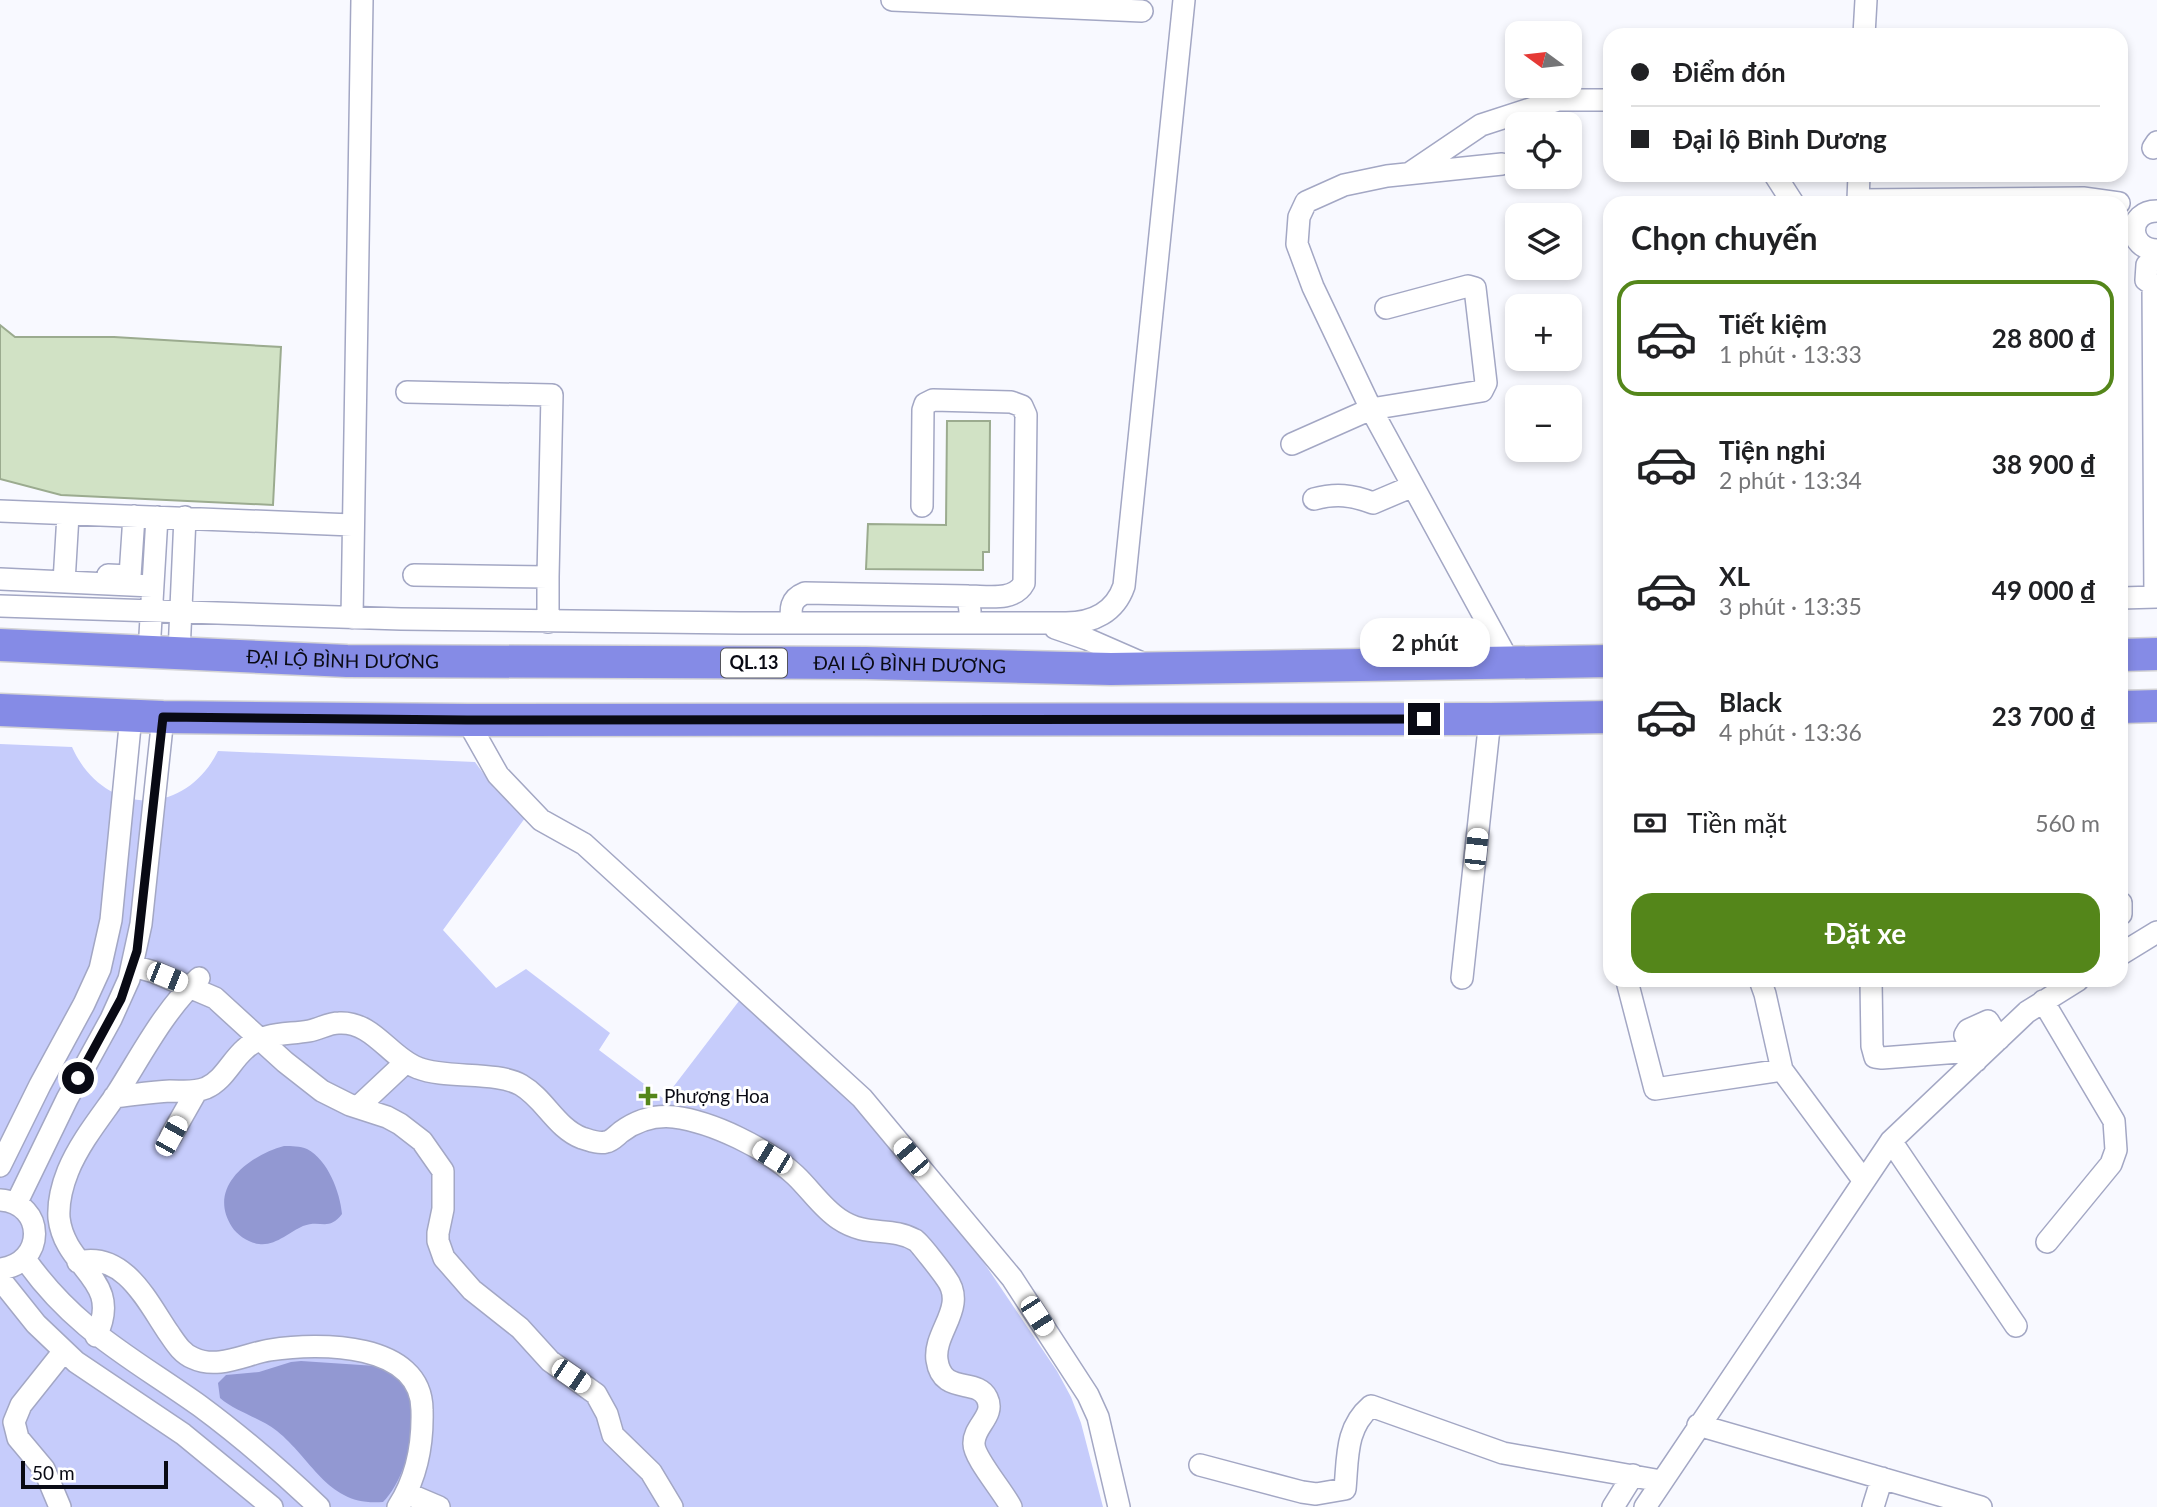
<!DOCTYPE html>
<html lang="vi">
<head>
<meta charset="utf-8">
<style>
	body { margin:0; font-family:Lato,sans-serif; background:#f6f6f6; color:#202124; height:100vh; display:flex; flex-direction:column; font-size:26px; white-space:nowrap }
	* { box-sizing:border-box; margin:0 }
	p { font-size:23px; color:#757577 }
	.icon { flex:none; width:38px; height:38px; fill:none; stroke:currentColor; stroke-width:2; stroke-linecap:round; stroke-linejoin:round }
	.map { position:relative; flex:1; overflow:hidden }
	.side { position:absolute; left:1603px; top:196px; width:525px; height:791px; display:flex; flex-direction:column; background:#fff; border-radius:21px; box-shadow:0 4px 10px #0003 }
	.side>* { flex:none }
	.top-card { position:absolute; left:1603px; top:28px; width:525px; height:154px; border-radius:21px; box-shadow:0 4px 10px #0003; display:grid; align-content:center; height:154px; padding:0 28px; background:#fff }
	.needle { width:46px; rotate:285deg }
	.fabs { position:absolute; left:1505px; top:21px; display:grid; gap:14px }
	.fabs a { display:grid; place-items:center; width:77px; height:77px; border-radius:14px; background:#fff; box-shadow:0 4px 10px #0003; font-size:35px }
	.scale { position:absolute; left:21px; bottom:18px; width:147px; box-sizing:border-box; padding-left:7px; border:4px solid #090a14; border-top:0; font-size:19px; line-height:24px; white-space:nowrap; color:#090a14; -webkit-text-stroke:5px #fff; paint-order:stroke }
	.end { position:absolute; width:32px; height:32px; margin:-16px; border:9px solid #090a14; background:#fff; box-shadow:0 0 0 4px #fff }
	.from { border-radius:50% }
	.bubble { position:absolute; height:49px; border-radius:21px; background:#fff; box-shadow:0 4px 10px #0003; font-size:23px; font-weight:700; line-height:49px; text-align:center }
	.car { position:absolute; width:21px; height:42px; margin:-21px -10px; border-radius:9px; box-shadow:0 0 5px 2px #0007; background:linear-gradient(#fff 24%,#345 0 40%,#fff 0 76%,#345 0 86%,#fff 0) }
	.top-card b { display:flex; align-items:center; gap:24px; height:66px; font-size:26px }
	.top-card b+b { border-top:2px solid #e0e0e0 }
	.top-card i { width:18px; height:18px; background:#202124 }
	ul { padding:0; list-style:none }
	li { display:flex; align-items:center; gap:21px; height:116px; margin:0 14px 10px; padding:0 14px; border:4px solid transparent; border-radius:21px }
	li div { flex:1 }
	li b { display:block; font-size:26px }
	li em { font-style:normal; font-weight:700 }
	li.current { border-color:#54861a }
	li>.icon { width:63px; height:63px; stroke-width:1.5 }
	h2 { padding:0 28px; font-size:32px; line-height:84px }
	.pay { display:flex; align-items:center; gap:18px; height:77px; padding:0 28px; font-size:26px }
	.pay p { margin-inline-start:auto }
	.cta { display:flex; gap:14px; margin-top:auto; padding:14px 28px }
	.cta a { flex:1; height:80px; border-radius:21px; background:#54861a; color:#fff; font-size:28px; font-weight:700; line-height:80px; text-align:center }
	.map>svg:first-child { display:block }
	.green { fill:#c6ccfb }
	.water { fill:#9298d2 }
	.building { fill:#d1e2c5; stroke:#9bab8f; stroke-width:2 }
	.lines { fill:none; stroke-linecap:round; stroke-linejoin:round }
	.minor-casing { stroke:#a3a7c4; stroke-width:24 }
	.highway-casing { stroke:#d3d3d5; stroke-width:35 }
	.minor { stroke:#fff; stroke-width:21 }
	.highway { stroke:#858be6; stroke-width:32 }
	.route { stroke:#090a14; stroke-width:9 }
	.poi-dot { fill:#54861a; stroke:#fff; stroke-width:2.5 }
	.labels { text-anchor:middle; stroke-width:6; stroke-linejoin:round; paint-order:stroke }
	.shield { fill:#fff; stroke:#53545a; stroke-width:2 }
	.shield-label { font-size:18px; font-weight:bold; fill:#090a14 }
	.street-label { font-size:19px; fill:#090a14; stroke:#fff }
	.poi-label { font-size:19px; fill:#090a14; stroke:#fff; text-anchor:start }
</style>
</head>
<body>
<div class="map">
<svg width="2157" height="1507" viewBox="0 0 2157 1507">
	<rect width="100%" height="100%" fill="#f8f9ff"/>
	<path class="green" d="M0,744L72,747C103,816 184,819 218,751L475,762L494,788L525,818L443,930L496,988L526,969L610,1033L599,1050L664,1099L742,997L867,1119L972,1245L1057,1371L1071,1397L1081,1423L1103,1507H0Z"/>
	<path class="water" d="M284,1146C292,1146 300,1146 307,1149C328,1160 340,1192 342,1214C328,1232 321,1219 303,1226C289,1232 276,1246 259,1244C249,1243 237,1235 232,1227C206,1187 250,1155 284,1146Z
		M301,1361L376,1366C391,1371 407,1382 412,1398C420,1426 404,1482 383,1502C328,1507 313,1460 277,1431C259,1417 236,1412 220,1398L218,1383L226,1375L259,1372L291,1362Z"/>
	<path class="building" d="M0,325L15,337H114L281,347L273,505L61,495L0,479Z
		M947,421H990L989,552H983V570L866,569L868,524L946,525Z"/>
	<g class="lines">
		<defs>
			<path id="minor" d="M892,0L1142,11
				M1864,35L1866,0
				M2153,148L2157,142
				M1502,164L1387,176L1344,185L1306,202L1299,217L1297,244L1313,287L1371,409L1509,662
				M1410,173L1481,125L1558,100H1610
				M1775,175L1793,203
				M1859,175L1858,200L2083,198L2119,203
				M2157,211C2127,211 2127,249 2157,250
				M2154,260L2147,265L2146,280L2153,285L2155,597
				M407,392L552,395L548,577L414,575
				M1292,444L1371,409L1482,391L1486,383L1475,288L1468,286L1386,308
				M1314,499C1336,493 1352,495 1373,503L1413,486
				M922,506L923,410L925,404L933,400L1011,402L1022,406L1026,415L1024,583C1014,602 987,596 968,596
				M0,511L352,525
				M108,575L130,576L134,516
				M0,579L152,586
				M64,582L68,515
				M2121,598L2157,597
				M0,606L401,619L740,623H1066C1093,623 1115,612 1124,586L1184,0
				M352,618L362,0
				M548,622V577
				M792,623C790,609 790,599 805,593L968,596L970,611
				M1055,628L1087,639L1142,663
				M149,652L157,517
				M179,653L185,517
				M467,720L498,775L541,820L584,844L862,1098L1012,1278L1088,1395L1098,1417L1119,1507
				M2121,903V914
				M2121,954L2157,932
				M133,966L154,972L215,998L285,1062L322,1091L350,1105L387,1117L400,1124L422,1141L443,1171V1209L438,1233V1241L444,1258L472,1290L520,1328L550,1361L596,1394L607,1414L613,1435L651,1472L672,1507
				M1462,978L1490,719
				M1760,980L1765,994L1782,1070
				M1871,980L1872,1046L1875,1057L1882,1058L1972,1051L1986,1038
				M1627,981L1655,1089L1782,1070L1864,1181
				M2043,1001L2114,1121L2116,1150L2111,1164L2047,1242
				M1976,1061L1965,1035L1968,1030L1988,1021L1999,1039
				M114,1097C133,1095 151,1092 170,1091C183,1091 194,1093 206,1088C224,1080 231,1061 245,1049C265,1031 286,1035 309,1031C320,1029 328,1023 339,1023C373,1021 390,1058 418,1068C445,1079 497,1071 521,1085C545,1099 556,1128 582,1138C589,1140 598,1144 606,1142C612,1141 616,1136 621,1132C636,1121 655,1115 674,1117C713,1122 766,1148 795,1175C810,1189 822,1208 839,1219C867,1238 890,1226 915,1240C919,1242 942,1272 946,1278C968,1307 933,1332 937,1360C942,1396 977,1377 987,1398C996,1416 973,1426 974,1444C974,1458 1003,1491 1011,1507
				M358,1107L406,1062
				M171,1136L196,1092
				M1891,1141L2016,1326
				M0,1166L40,1085L84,1004L100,969L111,920L131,716
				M0,1200C46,1203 46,1264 0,1269
				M16,1204L67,1099L111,1019L129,979L141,924L163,717
				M25,1259C75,1330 131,1357 200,1406C242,1437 281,1471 319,1507
				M78,1262C124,1251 147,1301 168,1332C175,1342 181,1353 193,1358C218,1370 245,1354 270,1350C319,1342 422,1342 422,1410C423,1444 416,1479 398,1507
				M0,1279L36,1324L76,1362L183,1434L272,1507
				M96,1336C124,1279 65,1270 59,1218C58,1202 62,1186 68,1171C79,1144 99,1119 116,1095C141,1056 164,1010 199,978
				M1698,1425L1981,1507
				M1200,1465L1302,1492L1316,1494L1345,1489C1348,1458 1345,1428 1371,1406L1503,1453L1661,1481
				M406,1493L439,1507
				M60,1507L44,1469L18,1438L14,1422L21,1405L64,1351
				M1613,1507L1633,1475
				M1645,1507L1891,1141L2027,1012L2078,980
				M1873,1507L1882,1478"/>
			<g id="highway">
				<path id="s1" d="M0,645L347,661L866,663L1111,669L1610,661"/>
				<path d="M2121,655L2157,654"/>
				<path d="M2121,707L2157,706"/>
				<path d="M0,710L163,717L467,720L1490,719L1610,717"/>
			</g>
		</defs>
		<use href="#minor" class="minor-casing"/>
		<use href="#highway" class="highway-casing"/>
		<use href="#minor" class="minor"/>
		<use href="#highway" class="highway"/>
	</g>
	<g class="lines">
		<path class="route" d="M78,1078L121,999L137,951L163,717L467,720L1424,719"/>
	</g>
	<path class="poi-dot" d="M644.5 1085.5h7v7h7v7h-7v7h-7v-7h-7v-7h7z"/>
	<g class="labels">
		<rect class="shield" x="721" y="648.5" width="66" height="29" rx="5"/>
		<g class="shield-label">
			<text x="754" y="669">QL.13</text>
		</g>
		<g class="street-label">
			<text dy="7" stroke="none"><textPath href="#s1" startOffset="343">ĐẠI LỘ BÌNH DƯƠNG</textPath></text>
			<text dy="7" stroke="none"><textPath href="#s1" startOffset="910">ĐẠI LỘ BÌNH DƯƠNG</textPath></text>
		</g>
		<g class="poi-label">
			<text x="664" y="1103">Phượng Hoa</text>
		</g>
	</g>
</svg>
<div class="fabs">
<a><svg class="needle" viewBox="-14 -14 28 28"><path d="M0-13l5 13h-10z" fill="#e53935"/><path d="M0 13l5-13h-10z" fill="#757577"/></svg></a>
<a><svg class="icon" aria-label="locate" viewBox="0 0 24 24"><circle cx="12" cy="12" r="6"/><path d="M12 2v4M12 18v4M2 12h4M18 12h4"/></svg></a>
<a><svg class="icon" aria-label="layers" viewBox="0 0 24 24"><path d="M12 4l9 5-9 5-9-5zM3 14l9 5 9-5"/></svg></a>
<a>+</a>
<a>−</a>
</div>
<div class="scale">50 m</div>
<i class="end from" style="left:78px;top:1078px"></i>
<i class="end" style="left:1424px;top:719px"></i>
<div class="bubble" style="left:1360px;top:618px;width:130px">2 phút</div>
<i class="car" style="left:1476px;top:849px;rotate:6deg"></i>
<i class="car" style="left:167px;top:977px;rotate:112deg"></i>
<i class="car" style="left:171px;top:1136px;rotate:29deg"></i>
<i class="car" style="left:772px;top:1157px;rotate:301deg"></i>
<i class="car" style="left:911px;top:1157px;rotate:320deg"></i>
<i class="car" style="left:1037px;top:1316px;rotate:147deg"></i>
<i class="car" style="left:571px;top:1376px;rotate:124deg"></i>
<div class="top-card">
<b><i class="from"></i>Điểm đón</b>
<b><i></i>Đại lộ Bình Dương</b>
</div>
<section class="side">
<h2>Chọn chuyến</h2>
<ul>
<li class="current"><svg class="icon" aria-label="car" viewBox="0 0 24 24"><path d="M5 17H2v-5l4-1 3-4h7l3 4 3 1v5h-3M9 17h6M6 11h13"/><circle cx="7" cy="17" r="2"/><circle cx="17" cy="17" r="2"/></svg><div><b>Tiết kiệm</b><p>1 phút · 13:33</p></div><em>28 800 ₫</em></li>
<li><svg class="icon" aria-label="car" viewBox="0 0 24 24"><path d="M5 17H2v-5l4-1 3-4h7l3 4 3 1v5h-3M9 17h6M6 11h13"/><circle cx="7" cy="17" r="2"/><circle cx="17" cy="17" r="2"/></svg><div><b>Tiện nghi</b><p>2 phút · 13:34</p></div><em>38 900 ₫</em></li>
<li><svg class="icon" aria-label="car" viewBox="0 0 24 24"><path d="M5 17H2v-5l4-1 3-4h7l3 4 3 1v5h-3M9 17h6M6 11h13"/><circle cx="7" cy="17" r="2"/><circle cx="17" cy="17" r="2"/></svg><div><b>XL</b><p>3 phút · 13:35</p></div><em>49 000 ₫</em></li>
<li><svg class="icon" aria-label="car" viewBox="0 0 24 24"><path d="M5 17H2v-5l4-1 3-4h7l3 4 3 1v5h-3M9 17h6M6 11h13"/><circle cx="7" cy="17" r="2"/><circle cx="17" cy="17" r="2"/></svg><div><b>Black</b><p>4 phút · 13:36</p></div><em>23 700 ₫</em></li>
</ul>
<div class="pay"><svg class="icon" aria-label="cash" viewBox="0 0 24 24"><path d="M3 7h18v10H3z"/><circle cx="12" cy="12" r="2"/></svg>Tiền mặt<p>560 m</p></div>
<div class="cta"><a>Đặt xe</a></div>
</section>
</div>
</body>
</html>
